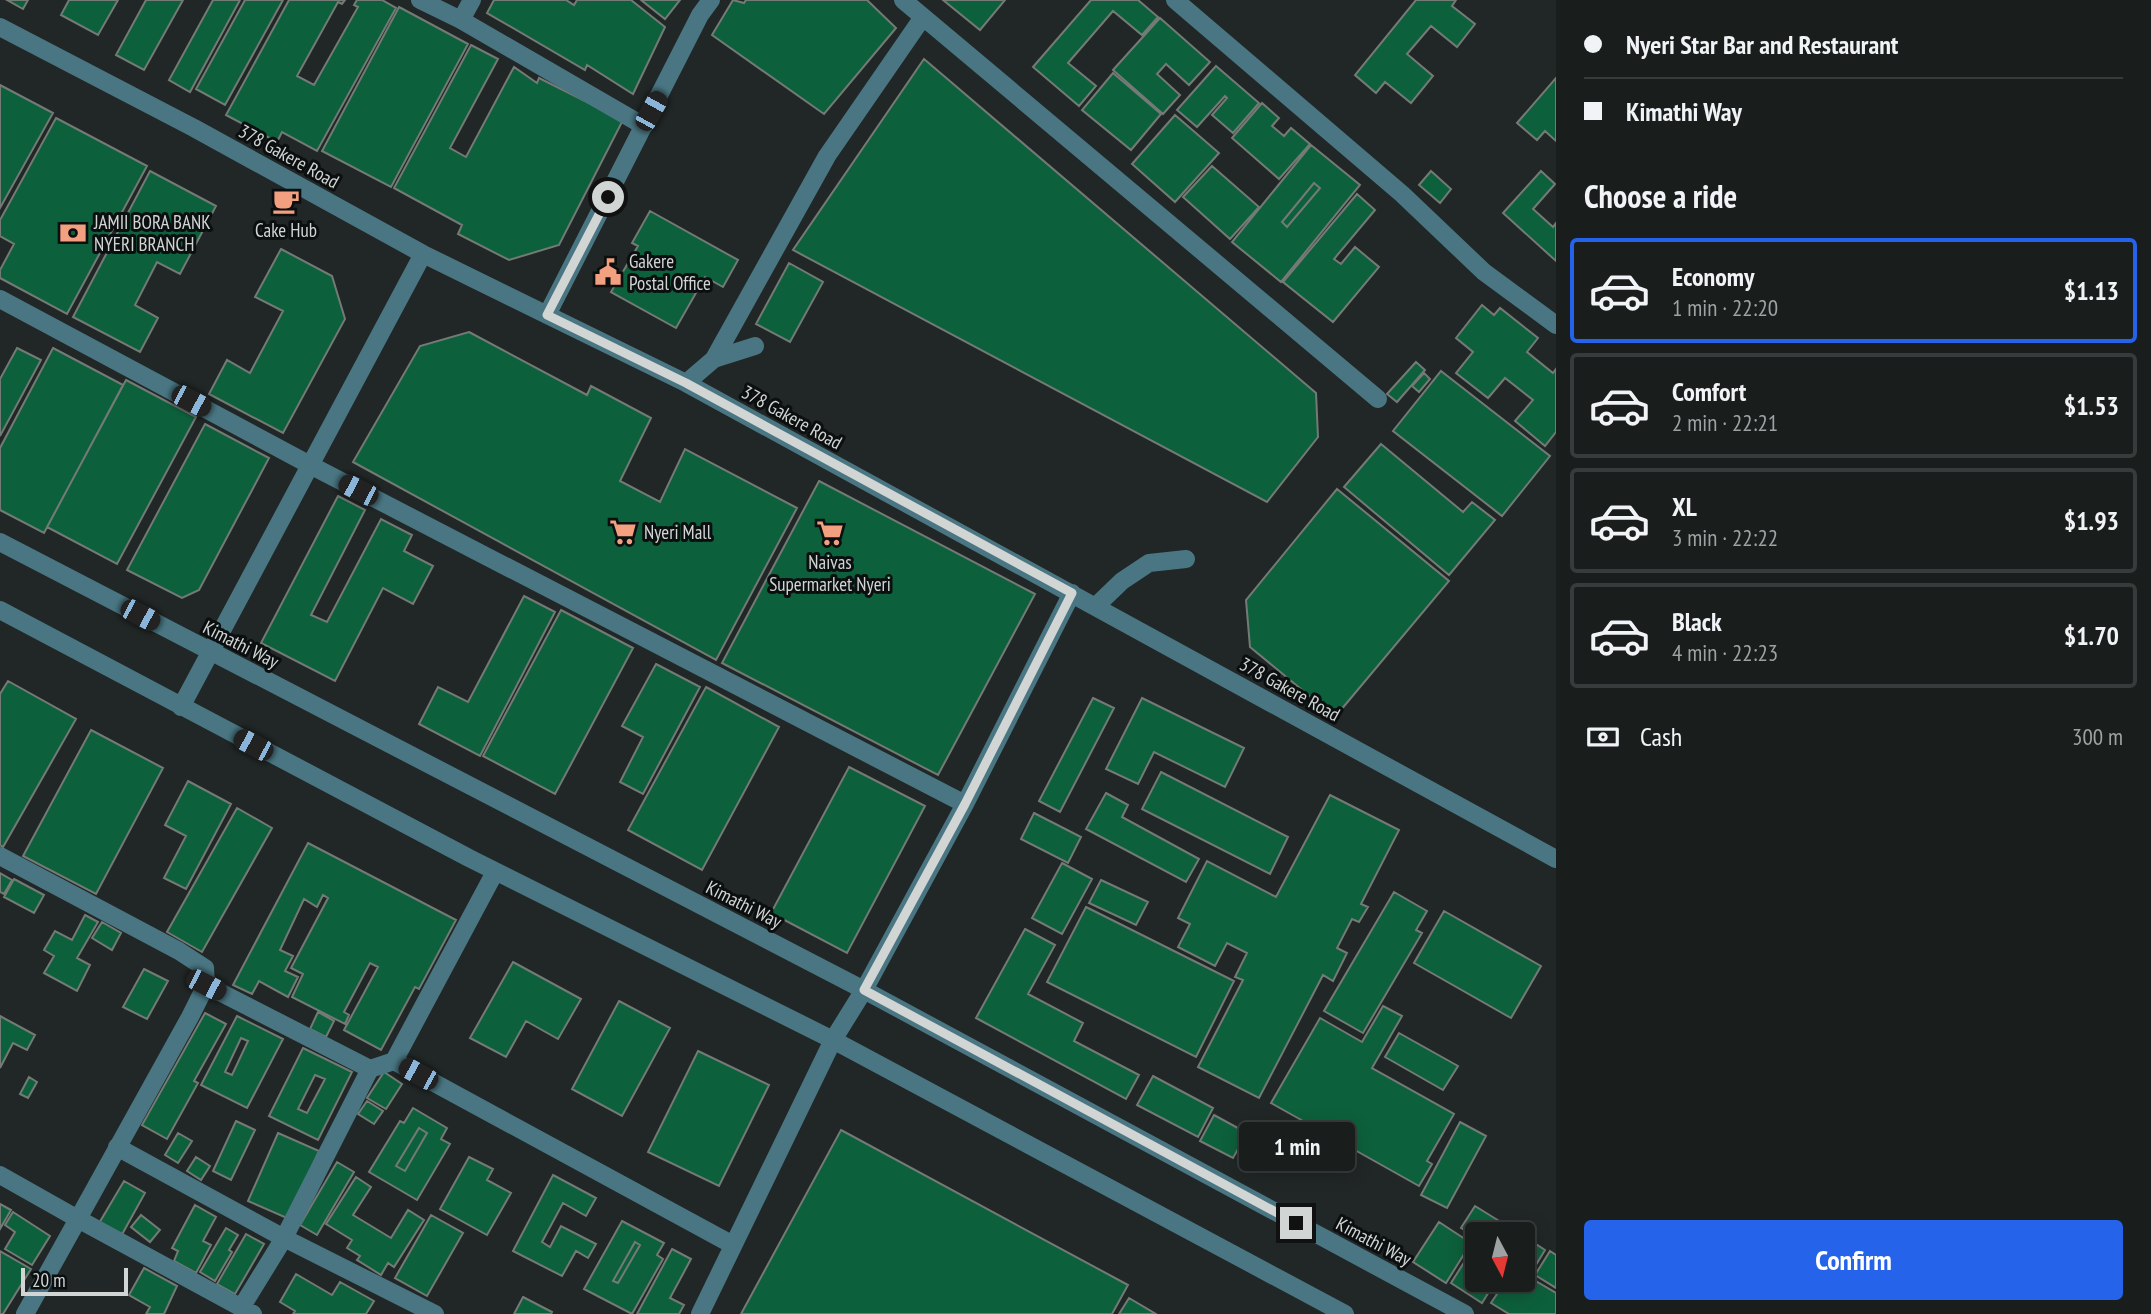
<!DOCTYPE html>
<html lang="en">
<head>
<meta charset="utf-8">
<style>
	body { margin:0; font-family:"PT Sans Narrow",sans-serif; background:#262a29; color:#f1f3f6; height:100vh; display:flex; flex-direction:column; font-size:26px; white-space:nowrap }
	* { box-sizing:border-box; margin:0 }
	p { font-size:23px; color:#9fa2a3 }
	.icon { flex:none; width:38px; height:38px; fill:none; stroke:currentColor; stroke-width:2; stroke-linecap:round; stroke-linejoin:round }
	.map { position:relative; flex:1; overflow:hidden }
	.panel { display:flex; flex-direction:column; background:#191d1c; width:595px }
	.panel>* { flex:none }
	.hud { display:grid; align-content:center; height:154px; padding:0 28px; background:#191d1c }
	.needle { width:46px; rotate:173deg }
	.controls { position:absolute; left:1465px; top:1222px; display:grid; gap:14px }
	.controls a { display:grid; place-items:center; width:70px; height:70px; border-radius:7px; background:#191d1c; box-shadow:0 4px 18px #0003,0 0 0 2px #373b3b; font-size:35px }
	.scale { position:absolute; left:21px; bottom:18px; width:107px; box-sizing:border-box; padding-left:7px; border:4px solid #d1d5d4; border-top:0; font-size:19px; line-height:24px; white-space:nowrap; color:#d1d5d4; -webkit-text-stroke:5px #0c0f0f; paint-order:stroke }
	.end { position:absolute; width:32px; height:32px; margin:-16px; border:9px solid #d1d5d4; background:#111; box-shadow:0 0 0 4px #111 }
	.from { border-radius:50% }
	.bubble { position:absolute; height:49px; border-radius:7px; background:#191d1c; box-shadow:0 4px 18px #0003,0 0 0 2px #373b3b; font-size:23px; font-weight:700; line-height:49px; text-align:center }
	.car { position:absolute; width:21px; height:42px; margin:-21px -10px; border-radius:9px; box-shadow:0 0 5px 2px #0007; background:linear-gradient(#222 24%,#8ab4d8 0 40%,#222 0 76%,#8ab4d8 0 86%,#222 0) }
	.hud b { display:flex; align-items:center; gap:24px; height:66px; font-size:26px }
	.hud b+b { border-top:2px solid #373b3b }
	.hud i { width:18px; height:18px; background:#f1f3f6 }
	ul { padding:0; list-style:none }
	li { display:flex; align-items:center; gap:21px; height:105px; margin:0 14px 10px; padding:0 14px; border:4px solid #373b3b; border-radius:7px }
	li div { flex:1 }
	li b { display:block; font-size:26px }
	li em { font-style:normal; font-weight:700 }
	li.active { border-color:#2563eb }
	li>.icon { width:63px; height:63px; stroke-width:1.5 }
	h2 { padding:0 28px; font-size:32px; line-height:84px }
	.pay { display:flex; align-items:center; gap:18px; height:77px; padding:0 28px; font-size:26px }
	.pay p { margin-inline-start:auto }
	.action { display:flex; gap:14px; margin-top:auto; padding:14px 28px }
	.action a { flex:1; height:80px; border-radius:7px; background:#2563eb; color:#fff; font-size:28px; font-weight:700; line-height:80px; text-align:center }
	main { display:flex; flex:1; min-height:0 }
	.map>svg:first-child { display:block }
	.building { fill:#0d603c; stroke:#747a76; stroke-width:2; fill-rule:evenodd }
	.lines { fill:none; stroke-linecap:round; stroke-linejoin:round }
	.minor { stroke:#497682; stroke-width:18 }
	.route { stroke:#d1d5d4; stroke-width:9 }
	.labels { text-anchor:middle; stroke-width:6; stroke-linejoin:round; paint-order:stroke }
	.street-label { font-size:19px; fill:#d1d5d4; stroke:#0c0f0f }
	.poi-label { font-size:19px; fill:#d1d5d4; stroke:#0c0f0f; text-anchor:start }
</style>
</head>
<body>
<main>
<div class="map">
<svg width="1556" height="1314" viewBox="0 0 1556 1314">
	<rect width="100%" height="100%" fill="#212726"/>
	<path class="building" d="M7,0H28L23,9Z
		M69,0H118L98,35L61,15Z
		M146,0H183L144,70L116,55Z
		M213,0H240L190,92L169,80Z
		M245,0H283L225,105L196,89Z
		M289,0H345L342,4L338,2L297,76L314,85L358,7L354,5L357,0H382L396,8L317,151L282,132L277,142L226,115Z
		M494,0H566L574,5L577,0H631L665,27L633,94L587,65L585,70L487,13Z
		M641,0H680L665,19Z
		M733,0L744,3L746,0H867L896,28L824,114L712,35Z
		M943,0H1005L980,30Z
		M1091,0H1138L1158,17L1142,35L1113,11L1068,63L1096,86L1079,106L1033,67Z
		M1416,0H1456L1452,6L1475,24L1457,47L1431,26L1407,54L1433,76L1411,103L1385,82L1376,93L1355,75Z
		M399,7L468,44L391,187L322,151Z
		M1160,18L1210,62L1189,85L1166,64L1157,74L1180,95L1163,114L1113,70Z
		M471,45L498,59L450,148L466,157L514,67L537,83L539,78L623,120L559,245L509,260L458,234L462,225L394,188Z
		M924,59L1316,393L1318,437L1267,502L793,250Z
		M1216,66L1259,103L1233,133L1212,115L1227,98L1225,96L1197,127L1177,110Z
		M1113,73L1161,114L1131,150L1082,110Z
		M1556,78V141L1545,131L1537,140L1517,123Z
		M0,85L53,113L0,208Z
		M1262,103L1279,118L1272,126L1284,136L1291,128L1310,144L1279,179L1232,138Z
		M1175,115L1219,153L1175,202L1132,164Z
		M56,118L147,166L67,314L0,278V270L14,244L0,236V220Z
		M1311,145L1360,185L1281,282L1232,242ZM1314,183L1320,188L1287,227L1282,222Z
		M1212,166L1259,207L1230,239L1183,197Z
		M150,171L216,206L180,274L157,262L135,305L158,318L140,352L73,317Z
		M1431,171L1451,189L1440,203L1419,185Z
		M1541,171L1555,184L1533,209L1553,227L1556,223V261L1503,213Z
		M1314,183L1320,188L1287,227L1282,222Z
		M1357,194L1375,210L1334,259L1341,264L1355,247L1379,267L1333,322L1283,282Z
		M650,211L738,260L723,287L705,277L676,328L611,292L638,246L632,243Z
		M281,249L332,276L345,319L283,433L209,394L227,360L250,373L283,311L255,297Z
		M789,263L823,282L790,342L756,324Z
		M1482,305L1494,315L1500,308L1538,338L1527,352L1553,373L1556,369V432L1545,446L1515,421L1533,400L1505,378L1488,398L1456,373L1473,352L1456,338Z
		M469,332L587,395L591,386L651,418L620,481L660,502L685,449L797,508L716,660L353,462L420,346Z
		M17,348L41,360L0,436V379Z
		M53,348L123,385L44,533L0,510V448Z
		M1416,362L1425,370L1397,402L1387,394Z
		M1441,371L1550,456L1502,516L1393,431Z
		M1424,373L1430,379L1419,392L1412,386Z
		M126,380L196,417L117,564L47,527Z
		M205,424L269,458L199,590L182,598L127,570Z
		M1381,444L1463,512L1472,502L1495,520L1449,575L1344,487Z
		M819,481L1035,594L938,775L722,663Z
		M1337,489L1449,581L1335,717L1250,647L1246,600Z
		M338,496L365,510L311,615L327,622L381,519L412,535L404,551L433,566L413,604L383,588L335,681L261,643Z
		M524,596L555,612L480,756L419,724L438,687L468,702Z
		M561,610L633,648L555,794L483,756Z
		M656,664L700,687L643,794L620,782L643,737L622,726Z
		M8,681L76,719L3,847L0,845V694Z
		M706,687L779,727L702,870L628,830Z
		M1093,698L1114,708L1060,812L1039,801Z
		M1142,698L1244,748L1225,787L1154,752L1138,784L1106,769Z
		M91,730L163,768L96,894L23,856Z
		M849,767L925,806L847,953L771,913Z
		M1161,772L1288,837L1270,874L1142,809Z
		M188,781L231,804L186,889L164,878L186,836L165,825Z
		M1106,793L1128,805L1122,817L1199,859L1186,882L1086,829Z
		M1330,795L1399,830L1361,904L1368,907L1359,922L1352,919L1337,948L1347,953L1333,981L1323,975L1259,1098L1198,1067L1243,980L1235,977L1247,953L1227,943L1215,966L1178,947L1190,924L1178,918L1207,861L1276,897Z
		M237,808L272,828L202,952L167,932Z
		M1034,813L1081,837L1068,863L1021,839Z
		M308,843L456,920L419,989L415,987L381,1050L344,1030L378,967L370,963L344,1012L349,1015L345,1024L292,997L303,974L291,968L328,898L323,895L317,907L304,899L280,950L293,956L285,971L298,977L288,997L259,981L252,994L233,985Z
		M1062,863L1092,879L1062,934L1032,918Z
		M0,873L12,880L4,894L0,892Z
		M14,879L44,895L34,913L4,897Z
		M1101,880L1148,902L1136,925L1089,903Z
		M1394,892L1427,911L1416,930L1422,933L1363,1033L1324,1011Z
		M1086,907L1234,981L1196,1057L1047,982Z
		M1444,911L1541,966L1511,1018L1414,963Z
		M85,915L98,922L77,958L90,965L77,991L44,973L54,956L44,950L55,931L72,940Z
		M102,922L121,933L112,950L92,938Z
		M1025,929L1055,945L1028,994L1083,1023L1074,1041L1139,1075L1126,1099L976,1018Z
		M513,962L581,999L558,1039L526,1021L506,1057L470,1038Z
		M144,969L168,981L147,1019L123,1007Z
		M619,1001L670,1028L622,1116L572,1089Z
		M1383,1006L1402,1016L1372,1068L1454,1114L1427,1161L1432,1164L1419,1186L1271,1103L1320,1018L1362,1042Z
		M318,1012L334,1021L326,1037L310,1029Z
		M205,1013L226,1024L194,1081L198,1083L167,1139L142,1125Z
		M0,1016L35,1035L27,1050L13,1043L0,1068Z
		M237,1016L283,1039L247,1108L201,1085ZM241,1038L248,1041L232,1075L225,1072Z
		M1399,1033L1458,1066L1443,1090L1385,1057Z
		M303,1048L352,1072L318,1140L269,1116ZM315,1075L325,1079L307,1113L298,1109Z
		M698,1051L769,1085L719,1186L648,1152Z
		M384,1072L402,1084L386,1109L367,1098Z
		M1153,1076L1213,1108L1198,1137L1137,1105Z
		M29,1077L37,1082L28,1098L20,1094Z
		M367,1101L383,1111L374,1124L358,1114Z
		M413,1108L447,1128L441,1139L450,1144L417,1200L369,1172L400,1121L404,1123ZM419,1128L427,1133L405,1171L396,1166Z
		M1214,1115L1247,1133L1233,1158L1200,1141Z
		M236,1121L255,1130L231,1180L213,1171Z
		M1460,1122L1486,1136L1447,1208L1421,1195Z
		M419,1128L427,1133L405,1171L396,1166Z
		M841,1130L1128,1285L1112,1314H741Z
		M178,1133L192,1141L178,1163L165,1155Z
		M278,1133L319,1151L289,1219L248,1201Z
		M196,1157L210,1166L201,1180L187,1171Z
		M469,1157L493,1169L487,1180L511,1193L487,1235L440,1209Z
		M337,1162L354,1172L317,1235L300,1225Z
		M553,1175L596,1198L586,1216L563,1203L542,1242L550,1247L561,1226L596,1244L588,1258L576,1251L562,1276L513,1251Z
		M356,1177L371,1187L353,1215L391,1238L408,1210L424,1220L394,1267L388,1263L381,1275L357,1260L360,1256L347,1248L352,1240L326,1224Z
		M124,1181L145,1193L120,1238L98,1225Z
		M0,1204L11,1210L0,1229Z
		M195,1205L216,1217L203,1241L211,1245L196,1273L174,1261L178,1251L172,1248Z
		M1475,1206L1517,1232L1516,1234H1477V1237L1461,1228Z
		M13,1212L50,1236L32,1265L5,1249L15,1232L5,1225Z
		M141,1215L160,1230L150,1242L131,1227Z
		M431,1215L463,1233L427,1296L395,1278Z
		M622,1221L664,1243L657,1255L663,1259L632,1314L584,1289ZM635,1242L640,1245L618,1283L613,1281Z
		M1439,1222L1471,1243L1446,1283L1413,1262Z
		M226,1228L238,1235L229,1250L232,1252L215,1281L200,1272Z
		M246,1234L264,1244L235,1294L217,1284Z
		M1522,1235L1545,1250L1536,1265L1526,1259L1522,1265Z
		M635,1242L640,1245L618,1283L613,1281Z
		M1475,1245L1477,1246V1279H1497L1482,1303L1451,1283Z
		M672,1249L691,1259L670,1298L684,1305L679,1314H637Z
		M0,1251L31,1269L3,1314H0Z
		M1550,1251L1556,1255V1288L1535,1275Z
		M144,1268L177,1286L164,1314H146L150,1307L129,1295Z
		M1522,1273L1556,1293V1314H1509L1491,1303L1505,1282L1501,1279H1522Z
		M296,1274L332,1295L340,1282L374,1301L366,1314H293L295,1311L280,1302Z
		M523,1297L552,1312L551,1314H514Z
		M1129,1298L1156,1314H1119Z"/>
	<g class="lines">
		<path class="minor" d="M420,0L461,20L644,126
			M903,0L1378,399
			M1175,0L1402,194L1484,272L1556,325
			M461,20L472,0
			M0,27L194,128L423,254L686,383L1556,859
			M0,299L310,465L965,804
			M547,315L700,15L711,0
			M714,359L827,156L923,17
			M686,383L714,359L755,346
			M0,542L864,990L1465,1314
			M1096,606L1122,581L1149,563L1186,559
			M0,610L469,858L833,1040L1345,1314
			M181,707L423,254
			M0,856L179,951L205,968L206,985L190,1017L78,1219L253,1314
			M206,985L370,1069
			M394,1061L733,1245
			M117,1147L284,1238L435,1314
			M0,1175L78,1219L25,1314
			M241,1308L284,1238L370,1069L394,1061L495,872
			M700,1314L833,1040L864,990L965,804L1072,593"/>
	</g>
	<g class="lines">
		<path class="route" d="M608,197L547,315L686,383L1072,593L965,804L864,990L1296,1223"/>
	</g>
	<defs>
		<symbol id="cafe-bare" viewBox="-9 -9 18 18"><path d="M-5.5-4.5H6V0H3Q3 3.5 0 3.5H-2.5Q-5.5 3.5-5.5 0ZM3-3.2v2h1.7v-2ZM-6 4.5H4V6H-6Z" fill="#f2a07f" stroke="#0c0f0f" stroke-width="2.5" paint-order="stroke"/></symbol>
		<symbol id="bank-bare" viewBox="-9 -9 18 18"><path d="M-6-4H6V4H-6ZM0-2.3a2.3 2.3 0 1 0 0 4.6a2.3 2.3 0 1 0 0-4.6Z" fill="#f2a07f" stroke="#0c0f0f" stroke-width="2.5" paint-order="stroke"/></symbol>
		<symbol id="civic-bare" viewBox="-9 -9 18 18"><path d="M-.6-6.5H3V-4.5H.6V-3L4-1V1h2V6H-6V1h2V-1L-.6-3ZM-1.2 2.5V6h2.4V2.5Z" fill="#f2a07f" stroke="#0c0f0f" stroke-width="2.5" paint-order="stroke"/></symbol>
		<symbol id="supermarket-bare" viewBox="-9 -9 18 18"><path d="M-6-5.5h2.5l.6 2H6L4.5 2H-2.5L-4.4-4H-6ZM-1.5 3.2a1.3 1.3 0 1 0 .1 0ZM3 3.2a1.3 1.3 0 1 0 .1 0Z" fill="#f2a07f" stroke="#0c0f0f" stroke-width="2.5" paint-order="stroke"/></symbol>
	</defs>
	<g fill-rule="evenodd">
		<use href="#cafe-bare" x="267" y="182" width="38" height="38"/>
		<use href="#bank-bare" x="54" y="214" width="38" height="38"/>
		<use href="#civic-bare" x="589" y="253" width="38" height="38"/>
		<use href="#supermarket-bare" x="604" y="513" width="38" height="38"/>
		<use href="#supermarket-bare" x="811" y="514" width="38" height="38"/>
	</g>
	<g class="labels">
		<g class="street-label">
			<text transform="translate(289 156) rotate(29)" y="7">378 Gakere Road</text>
			<text transform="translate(792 417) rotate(29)" y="7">378 Gakere Road</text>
			<text transform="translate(241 644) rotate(27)" y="7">Kimathi Way</text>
			<text transform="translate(1290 689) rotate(29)" y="7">378 Gakere Road</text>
			<text transform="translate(744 904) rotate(27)" y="7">Kimathi Way</text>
			<text transform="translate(1374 1241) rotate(28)" y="7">Kimathi Way</text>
		</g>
		<g class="poi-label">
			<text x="94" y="229">JAMII BORA BANK<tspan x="94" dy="22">NYERI BRANCH</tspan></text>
			<text x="286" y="237" text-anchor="middle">Cake Hub</text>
			<text x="629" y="268">Gakere<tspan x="629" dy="22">Postal Office</tspan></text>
			<text x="644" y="539">Nyeri Mall</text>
			<text x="830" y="569" text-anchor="middle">Naivas<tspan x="830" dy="22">Supermarket Nyeri</tspan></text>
		</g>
	</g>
</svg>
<div class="controls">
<a><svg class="needle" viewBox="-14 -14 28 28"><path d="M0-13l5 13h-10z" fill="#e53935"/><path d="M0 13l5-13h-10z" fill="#9fa2a3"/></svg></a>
</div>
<div class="scale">20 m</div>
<i class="end from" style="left:608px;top:197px"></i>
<i class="end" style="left:1296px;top:1223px"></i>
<div class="bubble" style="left:1239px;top:1122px;width:116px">1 min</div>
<i class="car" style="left:651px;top:111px;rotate:29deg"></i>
<i class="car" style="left:191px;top:401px;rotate:118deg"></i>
<i class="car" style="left:358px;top:490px;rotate:297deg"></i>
<i class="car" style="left:140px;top:615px;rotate:118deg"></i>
<i class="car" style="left:253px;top:745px;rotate:298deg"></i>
<i class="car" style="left:206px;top:985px;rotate:117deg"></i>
<i class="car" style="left:418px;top:1074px;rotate:299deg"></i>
</div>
<section class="panel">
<div class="hud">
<b><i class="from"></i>Nyeri Star Bar and Restaurant</b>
<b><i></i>Kimathi Way</b>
</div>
<h2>Choose a ride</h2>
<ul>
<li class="active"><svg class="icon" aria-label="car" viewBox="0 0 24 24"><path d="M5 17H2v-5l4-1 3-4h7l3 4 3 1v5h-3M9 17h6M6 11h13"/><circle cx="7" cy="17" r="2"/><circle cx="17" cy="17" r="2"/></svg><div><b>Economy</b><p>1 min · 22:20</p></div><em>$1.13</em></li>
<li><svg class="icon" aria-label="car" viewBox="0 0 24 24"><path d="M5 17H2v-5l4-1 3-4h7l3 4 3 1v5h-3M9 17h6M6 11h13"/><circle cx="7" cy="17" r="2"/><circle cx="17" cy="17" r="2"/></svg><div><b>Comfort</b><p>2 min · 22:21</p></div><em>$1.53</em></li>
<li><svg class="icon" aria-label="car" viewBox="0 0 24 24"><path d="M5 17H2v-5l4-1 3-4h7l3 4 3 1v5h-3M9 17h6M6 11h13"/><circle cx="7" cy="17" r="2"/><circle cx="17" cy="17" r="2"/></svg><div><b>XL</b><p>3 min · 22:22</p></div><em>$1.93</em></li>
<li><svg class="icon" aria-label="car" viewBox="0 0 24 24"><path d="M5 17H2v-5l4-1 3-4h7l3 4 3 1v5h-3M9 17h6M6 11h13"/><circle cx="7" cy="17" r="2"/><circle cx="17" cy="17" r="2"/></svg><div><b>Black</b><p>4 min · 22:23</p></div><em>$1.70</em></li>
</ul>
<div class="pay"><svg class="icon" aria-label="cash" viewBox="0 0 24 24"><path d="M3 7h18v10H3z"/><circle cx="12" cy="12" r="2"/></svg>Cash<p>300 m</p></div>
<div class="action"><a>Confirm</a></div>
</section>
</main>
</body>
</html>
